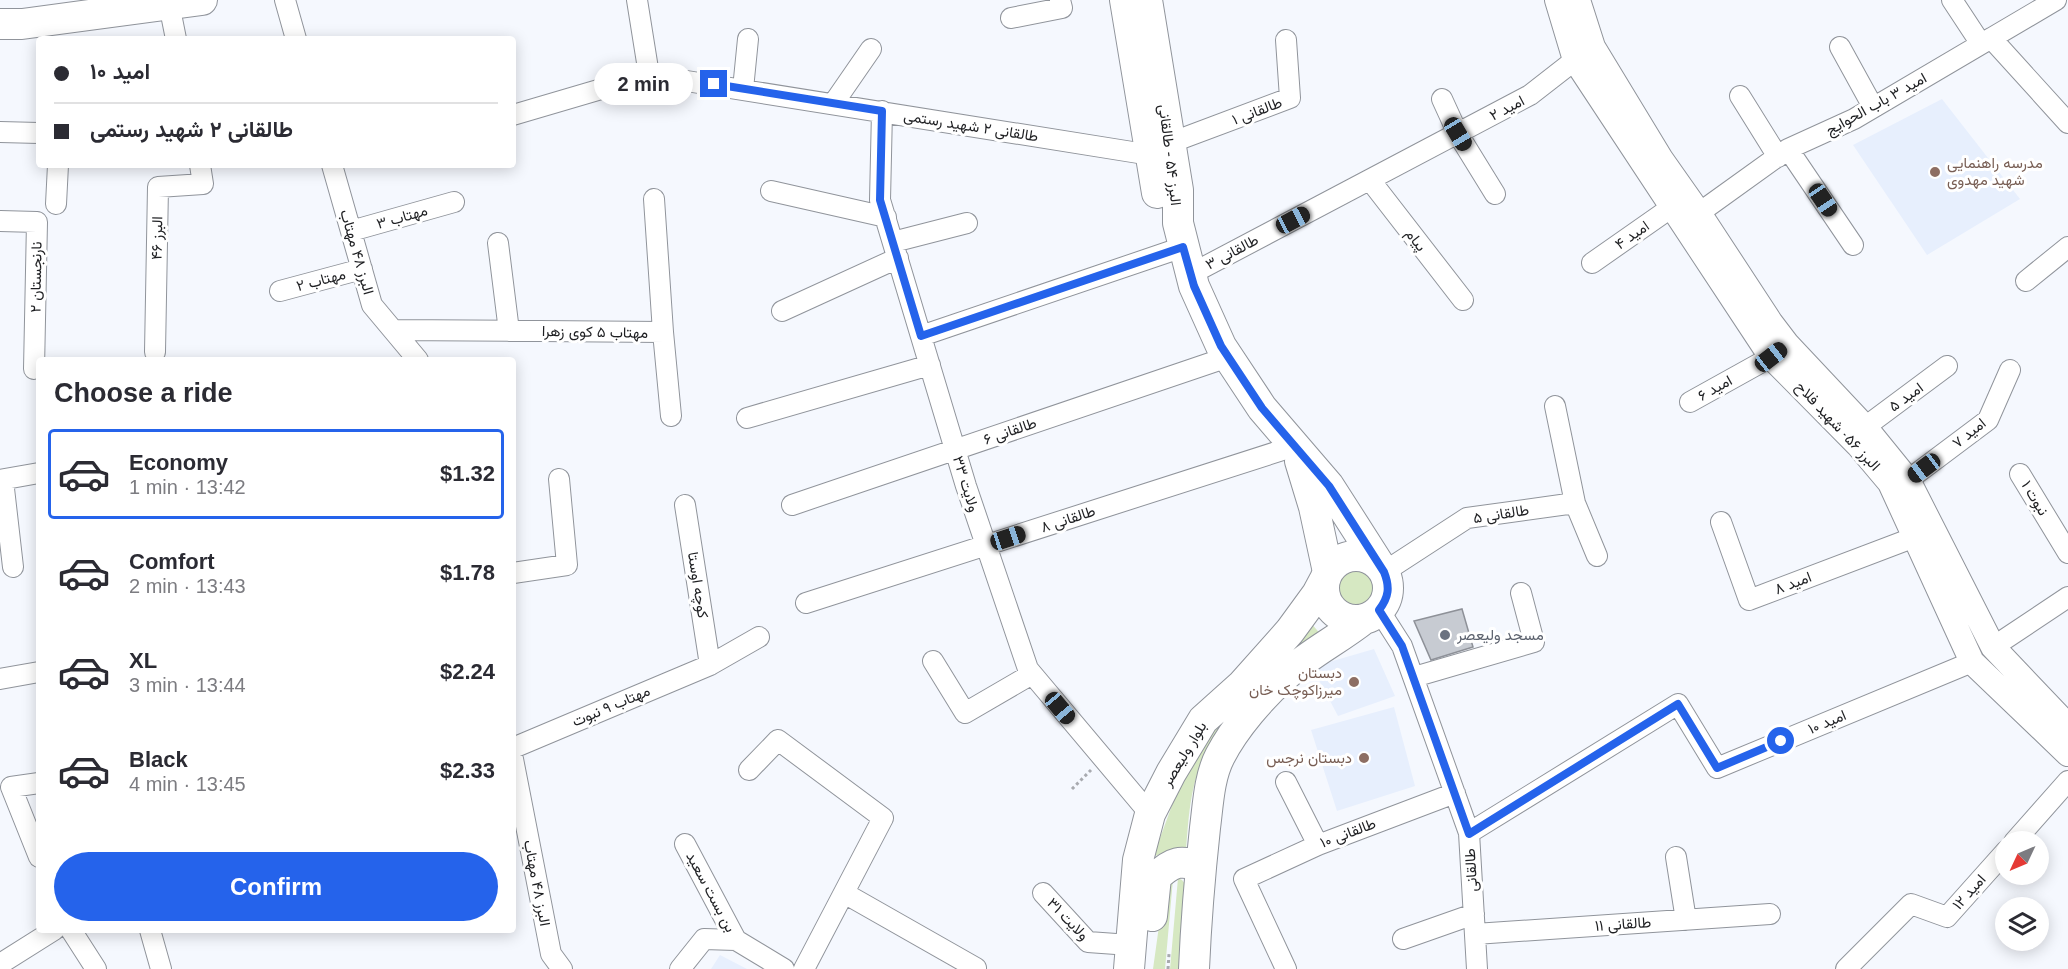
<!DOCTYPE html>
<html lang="en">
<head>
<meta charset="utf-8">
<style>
	body { margin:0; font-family:Arial,Vazirmatn,sans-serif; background:#f7f7f7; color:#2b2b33; height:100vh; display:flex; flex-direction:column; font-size:22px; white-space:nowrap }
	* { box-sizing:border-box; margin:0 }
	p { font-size:20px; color:#7c7c81 }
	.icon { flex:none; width:33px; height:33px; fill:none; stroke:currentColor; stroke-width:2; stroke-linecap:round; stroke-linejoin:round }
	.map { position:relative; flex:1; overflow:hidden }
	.side { position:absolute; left:36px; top:357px; width:480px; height:576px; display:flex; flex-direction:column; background:#fff; border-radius:6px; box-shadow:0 3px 15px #0003 }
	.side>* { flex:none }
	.banner { position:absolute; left:36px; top:36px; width:480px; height:132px; border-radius:6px; box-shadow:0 3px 15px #0003; display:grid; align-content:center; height:132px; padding:0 18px; background:#fff }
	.needle { width:39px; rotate:226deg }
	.buttons { position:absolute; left:1995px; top:831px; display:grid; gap:12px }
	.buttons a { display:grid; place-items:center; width:54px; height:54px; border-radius:50%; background:#fff; box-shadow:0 3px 15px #0003; font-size:30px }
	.end { position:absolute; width:27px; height:27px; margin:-14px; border:8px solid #2563eb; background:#fff; box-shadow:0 0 0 3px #fff }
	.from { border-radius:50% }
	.bubble { position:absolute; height:42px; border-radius:21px; background:#fff; box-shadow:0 3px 15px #0003; font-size:20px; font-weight:600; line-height:42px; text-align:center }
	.car { position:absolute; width:18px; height:36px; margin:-18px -9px; border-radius:8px; box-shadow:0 0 4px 2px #0007; background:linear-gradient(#222 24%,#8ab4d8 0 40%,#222 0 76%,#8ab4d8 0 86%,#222 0) }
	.banner b { display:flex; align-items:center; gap:21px; height:57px; font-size:22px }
	.banner b+b { border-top:2px solid #e1e1e2 }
	.banner i { width:15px; height:15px; background:#2b2b33 }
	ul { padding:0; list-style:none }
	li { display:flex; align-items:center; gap:18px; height:90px; margin:0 12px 9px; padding:0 6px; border:3px solid transparent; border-radius:6px }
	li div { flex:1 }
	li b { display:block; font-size:22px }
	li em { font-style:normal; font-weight:600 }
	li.selected { border-color:#2563eb }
	li>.icon { width:54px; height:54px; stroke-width:1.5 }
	h2 { padding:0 18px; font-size:27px; line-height:72px }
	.action { display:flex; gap:12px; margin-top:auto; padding:12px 18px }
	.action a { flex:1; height:69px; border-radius:36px; background:#2563eb; color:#fff; font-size:24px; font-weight:600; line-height:69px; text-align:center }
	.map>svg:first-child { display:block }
	.built { fill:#e7effd }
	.green { fill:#d6e8c2 }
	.building { fill:#c7cbd2; stroke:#8e9198; stroke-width:1.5 }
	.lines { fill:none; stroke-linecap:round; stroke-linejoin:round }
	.minor-casing { stroke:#90949b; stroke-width:22 }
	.tertiary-casing { stroke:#90949b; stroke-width:26 }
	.primary-casing { stroke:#90949b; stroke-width:32 }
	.path { stroke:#a8aaaf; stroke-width:3; stroke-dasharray:3 3; stroke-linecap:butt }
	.minor { stroke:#fff; stroke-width:20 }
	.tertiary { stroke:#fff; stroke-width:24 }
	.primary { stroke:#fff; stroke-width:30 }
	.route { stroke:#2563eb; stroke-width:8 }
	.education-dot { fill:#8d6e63; stroke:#fff; stroke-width:2 }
	.worship-dot { fill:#6b7280; stroke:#fff; stroke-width:2 }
	.labels { text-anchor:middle; stroke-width:6; stroke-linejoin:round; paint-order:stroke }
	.street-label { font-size:15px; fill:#1e1f22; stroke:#fff }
	.education-label { font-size:15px; fill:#785e54; stroke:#fff; text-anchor:end }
	.worship-label { font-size:15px; fill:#5b616d; stroke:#fff; text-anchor:start }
</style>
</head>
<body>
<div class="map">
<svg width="2068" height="969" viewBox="0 0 2068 969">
	<rect width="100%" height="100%" fill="#f5f8fe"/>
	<path class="built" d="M1942,99L2020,199L1927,255L1853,145Z
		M1374,649L1395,696L1338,716L1312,667Z
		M1394,707L1415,786L1337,811L1311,730Z
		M720,955L747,969H711Z"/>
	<path class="green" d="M1349,564L1363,565C1367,569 1377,576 1379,582C1390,608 1345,625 1332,592L1342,568Z
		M1310,622L1323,637L1208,749C1190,783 1189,813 1186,851L1169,850L1153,857L1181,781L1210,730Z
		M1178,878L1182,880L1186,885L1183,969H1170Z
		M1173,879L1165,969H1153L1164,890Z"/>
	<path class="building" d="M1462,609L1473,647L1431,660L1414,621Z"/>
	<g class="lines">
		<defs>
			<path id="minor" d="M285,0L296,39
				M637,0L649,75
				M1952,0L1981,44
				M169,4L176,39
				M1011,18L1062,8L1060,0
				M1991,38L2068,123
				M1840,47L1873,107
				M743,89L748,39
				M1740,96L1778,157
				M1442,99L1458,134L1495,194
				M833,104L871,49
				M882,111L880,200L966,486L1028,669L1150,814
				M513,115L649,75L1151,155
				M0,132L39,133
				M1170,143L1290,98L1286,40
				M1788,149L1853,245
				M332,165L372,305L418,360
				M1370,180L1463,300
				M771,191L886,217
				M56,204L58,165
				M1699,213L1788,149L1854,119L2056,0
				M0,221L37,222L34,369
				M351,231L454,202
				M893,242L967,223
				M498,243L509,331
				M1592,263L1672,207
				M1191,274L1530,95L1575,60
				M2026,281L2068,247
				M280,291L362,269
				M782,311L898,258
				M393,330L663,332L654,199
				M663,332L671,416
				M921,336L1183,247
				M155,352L158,187L203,184L200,165
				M1690,402L1771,357L1781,349
				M1555,406L1575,503
				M747,418L930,365
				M1865,427L1947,366
				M2020,474L2068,553
				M0,480L39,473
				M3,480L13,567
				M1908,480L1988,420L2010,370
				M685,505L710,665
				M792,505L1228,357
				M1721,522L1749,600L1915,537
				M1384,572L1467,518L1575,503L1597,556
				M513,573L567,565L559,479
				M806,603L1295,446
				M1379,610L1402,646L1469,833L1477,969
				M1993,647L2068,597
				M933,661L965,713L1032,674
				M1414,677L1534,642L1521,593
				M0,679L39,672
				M513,748L710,665L759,637
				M513,759L551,954L562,969
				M749,770L778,740L883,818L804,969
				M1286,782L1318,845
				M39,783L11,787L39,857
				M1469,833L1678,704L1717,768L1972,662
				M2014,842L2068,781
				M685,844L736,940
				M1676,857L1686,920
				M844,893L976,968
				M1043,893L1088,942L1130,945
				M71,930L96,969
				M150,930L161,969
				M1475,934L1770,914
				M1403,939L1474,914
				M0,964L54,930
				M680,969L704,939L736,940L784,969
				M1286,969L1244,879L1318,845L1455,793
				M1846,969L1911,904L1947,917L2006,851"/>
			<path id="tertiary" d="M1557,0L1575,60L1771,357L1858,445L1890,483L1972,662L2068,754
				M1578,0L1593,47L1661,159L1699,213L1771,323L1787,344L1865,427L1908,480L1993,647L2068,726"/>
			<path id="primary" d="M1125,0L1157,193
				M1147,0L1178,190V223L1194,286L1221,346L1262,408L1329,486L1384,572
				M0,24H22L202,0
				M1300,461L1314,507L1328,572
				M1324 588a32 32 0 1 1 64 0a32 32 0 1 1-64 0Z
				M1152,916L1156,877C1173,861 1180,860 1201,866
				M1129,969L1138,860L1150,814L1171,773L1203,720L1242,685L1290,631L1317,594L1325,579
				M1194,969C1196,922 1200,874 1205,828C1208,805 1209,777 1220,756C1235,727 1262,696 1286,675C1310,653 1339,639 1364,619"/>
		</defs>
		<use href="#minor" class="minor-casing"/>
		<use href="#tertiary" class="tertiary-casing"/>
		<use href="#primary" class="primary-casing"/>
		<path class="path" d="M1072,789L1091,770
			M1168,969L1169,954"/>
		<use href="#minor" class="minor"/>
		<use href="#tertiary" class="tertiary"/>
		<use href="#primary" class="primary"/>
	</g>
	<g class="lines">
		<path class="route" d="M714,84L882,111L880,200L921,336L1183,247L1194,286L1221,346L1262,408L1329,486L1384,572C1390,587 1389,597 1379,610L1402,646L1469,834L1678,704L1717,768L1781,741"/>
	</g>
	<g class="education-dot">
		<circle cx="1935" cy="172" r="6"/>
		<circle cx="1354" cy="682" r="6"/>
		<circle cx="1364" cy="758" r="6"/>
	</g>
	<circle class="worship-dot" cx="1445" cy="635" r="6"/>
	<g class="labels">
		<g class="street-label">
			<text transform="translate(1876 104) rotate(-29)" y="5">امید ۳ باب الحوایج</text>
			<text transform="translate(1507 108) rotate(-28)" y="5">امید ۲</text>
			<text transform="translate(1257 111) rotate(-21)" y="5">طالقانی ۱</text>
			<text transform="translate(971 126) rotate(9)" y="5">طالقانی ۲ شهید رستمی</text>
			<text transform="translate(1170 155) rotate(83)" y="5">البرز ۵۴ - طالقانی</text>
			<text transform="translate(402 217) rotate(-16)" y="5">مهتاب ۳</text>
			<text transform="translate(1632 235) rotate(-35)" y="5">امید ۴</text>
			<text transform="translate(157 238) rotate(-89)" y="5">البرز ۴۶</text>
			<text transform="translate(1416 240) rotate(52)" y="5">پیام</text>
			<text transform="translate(357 252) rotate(74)" y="5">البرز ۴۸ مهتاب</text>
			<text transform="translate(1232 252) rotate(-28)" y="5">طالقانی ۳</text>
			<text transform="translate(36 277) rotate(-89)" y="5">نارنجستان ۲</text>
			<text transform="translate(321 280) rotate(-15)" y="5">مهتاب ۲</text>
			<text transform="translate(595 332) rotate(1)" y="5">مهتاب ۵ کوی زهرا</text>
			<text transform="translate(1715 388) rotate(-29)" y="5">امید ۶</text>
			<text transform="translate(1906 397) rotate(-36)" y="5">امید ۵</text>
			<text transform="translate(1838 426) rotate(47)" y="5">البرز ۵۶- شهید فلاح</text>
			<text transform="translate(1010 431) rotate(-19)" y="5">طالقانی ۶</text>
			<text transform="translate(1969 433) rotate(-39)" y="5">امید ۷</text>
			<text transform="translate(966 484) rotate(73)" y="5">ولایت ٣۳</text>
			<text transform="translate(2035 498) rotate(59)" y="5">نبوت ۱</text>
			<text transform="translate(1501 514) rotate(-9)" y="5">طالقانی ۵</text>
			<text transform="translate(1068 519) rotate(-18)" y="5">طالقانی ۸</text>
			<text transform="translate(1793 583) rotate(-21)" y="5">امید ۸</text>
			<text transform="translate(698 585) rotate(81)" y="5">کوچه اوستا</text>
			<text transform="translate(611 706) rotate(-23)" y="5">مهتاب ۹ نبوت</text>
			<text transform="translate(1827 722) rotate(-23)" y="5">امید ۱۰</text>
			<text transform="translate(1184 754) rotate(-59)" y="5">بلوار ولیعصر</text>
			<text transform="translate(1348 833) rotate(-21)" y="5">طالقانی ۱۰</text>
			<text transform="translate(1471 870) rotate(-93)" y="5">طالقانی</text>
			<text transform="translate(537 883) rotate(79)" y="5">البرز ۴۸ مهتاب</text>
			<text transform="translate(711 892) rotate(62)" y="5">بن بست سعید</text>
			<text transform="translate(1969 892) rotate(-48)" y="5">امید ۱۲</text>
			<text transform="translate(1068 919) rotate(46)" y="5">ولایت ۳۱</text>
			<text transform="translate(1623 924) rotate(-4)" y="5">طالقانی ۱۱</text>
		</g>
		<g class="education-label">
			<text x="1947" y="168" text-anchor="start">مدرسه راهنمایی<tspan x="1947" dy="17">شهید مهدوی</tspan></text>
			<text x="1342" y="678">دبستان<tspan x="1342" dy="17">میرزاکوچک خان</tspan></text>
			<text x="1352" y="763">دبستان نرجس</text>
		</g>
		<g class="worship-label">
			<text x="1457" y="640">مسجد ولیعصر</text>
		</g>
	</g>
</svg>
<div class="buttons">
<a><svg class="needle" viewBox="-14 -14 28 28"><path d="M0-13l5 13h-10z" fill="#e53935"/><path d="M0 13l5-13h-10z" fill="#7c7c81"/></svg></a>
<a><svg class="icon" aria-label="layers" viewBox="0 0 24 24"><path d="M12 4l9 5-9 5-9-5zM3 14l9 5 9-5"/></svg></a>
</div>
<i class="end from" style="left:1781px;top:741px"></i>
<i class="end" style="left:714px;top:84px"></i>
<div class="bubble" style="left:594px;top:63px;width:99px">2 min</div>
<i class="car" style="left:1458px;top:134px;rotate:149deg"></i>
<i class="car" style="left:1823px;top:200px;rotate:146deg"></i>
<i class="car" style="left:1293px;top:220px;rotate:62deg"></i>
<i class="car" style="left:1771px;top:357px;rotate:52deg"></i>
<i class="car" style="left:1924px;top:468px;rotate:233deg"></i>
<i class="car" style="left:1008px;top:538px;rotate:72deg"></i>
<i class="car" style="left:1060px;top:708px;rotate:140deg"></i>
<div class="banner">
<b><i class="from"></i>امید ۱۰</b>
<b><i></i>طالقانی ۲ شهید رستمی</b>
</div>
<section class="side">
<h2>Choose a ride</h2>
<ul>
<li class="selected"><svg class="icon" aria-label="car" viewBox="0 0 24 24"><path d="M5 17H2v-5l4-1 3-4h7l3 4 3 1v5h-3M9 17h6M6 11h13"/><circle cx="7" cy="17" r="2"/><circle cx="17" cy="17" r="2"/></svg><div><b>Economy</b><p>1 min · 13:42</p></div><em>$1.32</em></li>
<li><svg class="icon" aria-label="car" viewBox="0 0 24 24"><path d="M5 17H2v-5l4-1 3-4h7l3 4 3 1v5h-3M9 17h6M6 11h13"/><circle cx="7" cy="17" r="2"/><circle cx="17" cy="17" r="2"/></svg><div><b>Comfort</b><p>2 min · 13:43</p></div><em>$1.78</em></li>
<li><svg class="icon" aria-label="car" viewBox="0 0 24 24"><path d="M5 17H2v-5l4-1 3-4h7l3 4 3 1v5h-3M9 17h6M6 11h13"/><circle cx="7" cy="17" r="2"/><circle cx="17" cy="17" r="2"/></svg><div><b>XL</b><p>3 min · 13:44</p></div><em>$2.24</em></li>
<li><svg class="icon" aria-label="car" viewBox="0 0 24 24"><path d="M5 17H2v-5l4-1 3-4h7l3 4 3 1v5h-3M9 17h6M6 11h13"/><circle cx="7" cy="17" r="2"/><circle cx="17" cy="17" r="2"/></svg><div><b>Black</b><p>4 min · 13:45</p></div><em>$2.33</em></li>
</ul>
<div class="action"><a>Confirm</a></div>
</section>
</div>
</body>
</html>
